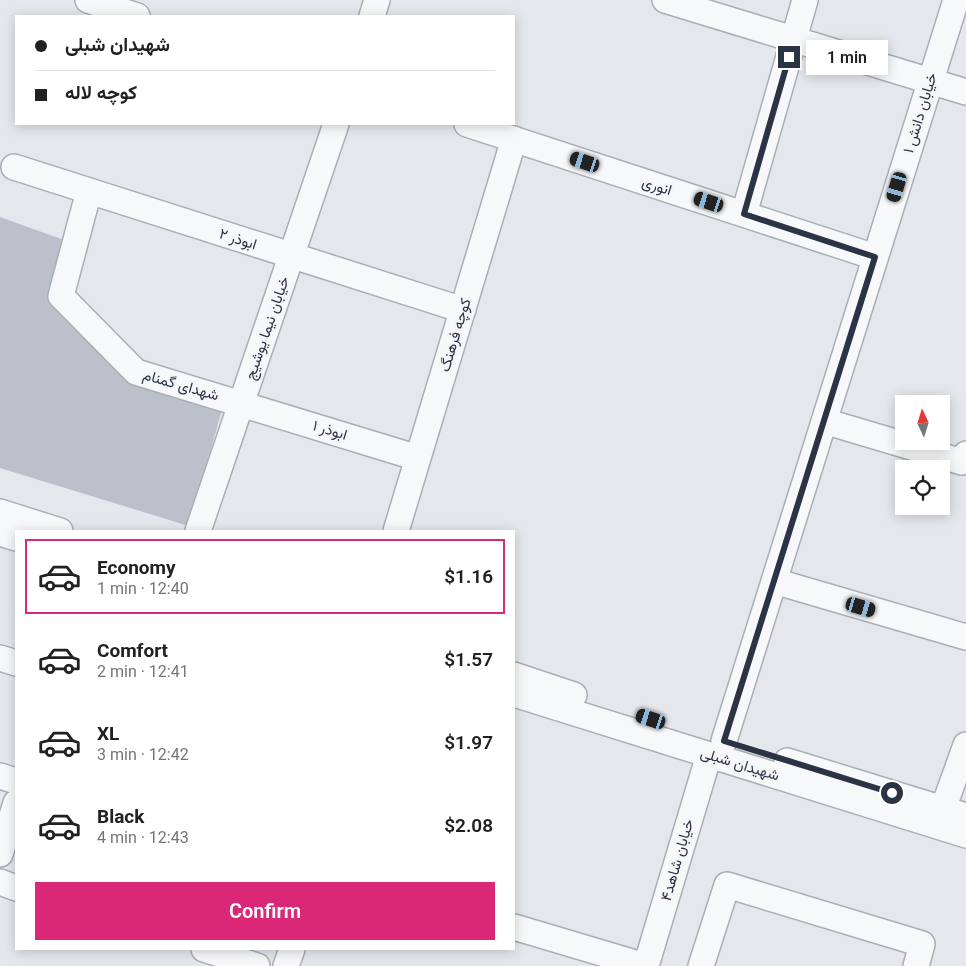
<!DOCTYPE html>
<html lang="en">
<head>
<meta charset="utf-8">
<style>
	body { margin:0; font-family:Roboto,Vazirmatn,sans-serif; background:#f6f6f6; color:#202124; height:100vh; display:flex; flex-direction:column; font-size:19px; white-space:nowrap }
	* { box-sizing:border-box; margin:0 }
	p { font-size:16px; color:#757577 }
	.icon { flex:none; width:28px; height:28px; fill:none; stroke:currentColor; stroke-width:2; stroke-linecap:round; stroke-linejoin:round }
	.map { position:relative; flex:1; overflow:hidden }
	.sheet { position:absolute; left:15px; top:530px; width:500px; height:420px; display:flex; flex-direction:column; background:#fff; border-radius:0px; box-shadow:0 2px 12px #0003 }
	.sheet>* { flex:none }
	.hud { position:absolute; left:15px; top:15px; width:500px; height:110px; border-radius:0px; box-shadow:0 2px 12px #0003; display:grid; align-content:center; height:110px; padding:0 20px; background:#fff }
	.needle { width:32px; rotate:356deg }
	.fabs { position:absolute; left:895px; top:395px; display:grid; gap:10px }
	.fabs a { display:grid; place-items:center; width:55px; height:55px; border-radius:0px; background:#fff; box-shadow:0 2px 12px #0003; font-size:25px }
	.end { position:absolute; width:22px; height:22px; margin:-11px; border:6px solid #2b3445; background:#fff; box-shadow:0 0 0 2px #fff }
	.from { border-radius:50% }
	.bubble { position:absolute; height:35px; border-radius:0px; background:#fff; box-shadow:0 2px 12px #0003; font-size:16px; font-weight:600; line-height:35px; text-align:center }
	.car { position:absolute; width:15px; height:30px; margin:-15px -8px; border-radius:6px; box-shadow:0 0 4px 1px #0007; background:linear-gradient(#222 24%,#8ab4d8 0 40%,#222 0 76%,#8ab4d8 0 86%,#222 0) }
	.hud b { display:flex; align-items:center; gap:18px; height:48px; font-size:19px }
	.hud b+b { border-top:1px solid #e0e0e0 }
	.hud i { width:12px; height:12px; background:#202124 }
	ul { padding:9px 0 0; list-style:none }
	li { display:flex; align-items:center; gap:15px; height:75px; margin:0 10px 8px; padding:0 10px; border:2px solid transparent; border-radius:0px }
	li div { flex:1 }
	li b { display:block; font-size:19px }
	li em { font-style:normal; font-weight:600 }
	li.selected { border-color:#db2777 }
	li>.icon { width:45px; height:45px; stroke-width:1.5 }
	.primary-button { display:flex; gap:10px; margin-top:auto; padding:10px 20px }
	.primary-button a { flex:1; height:58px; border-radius:0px; background:#db2777; color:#fff; font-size:20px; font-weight:600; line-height:58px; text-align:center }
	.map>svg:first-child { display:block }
	.building { fill:#bbc0ca }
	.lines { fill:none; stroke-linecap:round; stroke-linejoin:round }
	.minor-casing { stroke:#a9aeb7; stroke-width:28 }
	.minor { stroke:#f7f8fa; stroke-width:25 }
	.route { stroke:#2b3445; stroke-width:6 }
	.labels { text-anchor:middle; stroke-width:5; stroke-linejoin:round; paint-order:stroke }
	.street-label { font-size:15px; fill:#2b3445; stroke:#f4f6f9 }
</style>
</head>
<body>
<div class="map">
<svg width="966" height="966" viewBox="0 0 966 966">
	<rect width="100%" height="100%" fill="#e4e7ec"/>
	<path class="building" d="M0,217L64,240L49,301L128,378L223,406L189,526L0,468Z"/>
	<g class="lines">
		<defs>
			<path id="minor" d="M88,0L137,16
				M665,0L966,92
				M372,16L377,0
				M467,124L875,257
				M14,167L463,310
				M89,191L61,296L136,372L418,458
				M744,214L805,0
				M824,421L962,462L966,454
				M0,512L60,531
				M198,531L336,124
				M396,531L514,139
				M0,533L16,538
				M774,581L966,637
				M0,658L16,663
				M514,675L574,695
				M514,694L966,835
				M724,741L956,0
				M787,761L966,816
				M0,776L16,781
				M943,809L966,745
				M0,854L16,803
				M0,882L16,888
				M514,927L645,966
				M204,949L257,966
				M286,966L292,949
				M646,966L709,755
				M701,966L727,885L922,944L916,966"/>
		</defs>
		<use href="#minor" class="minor-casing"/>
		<use href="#minor" class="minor"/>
	</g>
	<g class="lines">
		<path class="route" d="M789,57L744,214L875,257L724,741L892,793"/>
	</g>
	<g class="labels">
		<g class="street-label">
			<text transform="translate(920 113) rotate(-73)" y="5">خیابان دانش ۱</text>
			<text transform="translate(657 186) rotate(18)" y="5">انوری</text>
			<text transform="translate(238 239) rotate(18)" y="5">ابوذر ۲</text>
			<text transform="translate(267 328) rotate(-71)" y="5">خیابان نیما یوشیج</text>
			<text transform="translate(455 335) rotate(-73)" y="5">کوچه فرهنگ</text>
			<text transform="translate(181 385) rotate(16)" y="5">شهدای گمنام</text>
			<text transform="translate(330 430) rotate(17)" y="5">ابوذر ۱</text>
			<text transform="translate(740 764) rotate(17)" y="5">شهیدان شبلی</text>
			<text transform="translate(677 860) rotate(-74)" y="5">خیابان شاهد۴</text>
		</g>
	</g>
</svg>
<div class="fabs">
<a><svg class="needle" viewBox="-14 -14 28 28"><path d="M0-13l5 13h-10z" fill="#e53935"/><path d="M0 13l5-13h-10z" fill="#757577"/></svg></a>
<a><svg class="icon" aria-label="locate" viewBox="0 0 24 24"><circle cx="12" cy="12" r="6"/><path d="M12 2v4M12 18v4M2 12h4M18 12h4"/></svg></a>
</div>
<i class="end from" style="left:892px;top:793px"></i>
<i class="end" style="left:789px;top:57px"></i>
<div class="bubble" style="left:806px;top:40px;width:82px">1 min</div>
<i class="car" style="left:585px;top:162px;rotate:288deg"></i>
<i class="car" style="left:897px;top:187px;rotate:197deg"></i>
<i class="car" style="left:709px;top:202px;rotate:288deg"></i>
<i class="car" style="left:861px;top:607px;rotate:106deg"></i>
<i class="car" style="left:651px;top:719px;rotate:288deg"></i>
<div class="hud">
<b><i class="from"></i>شهیدان شبلی</b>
<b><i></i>کوچه لاله</b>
</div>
<section class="sheet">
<ul>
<li class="selected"><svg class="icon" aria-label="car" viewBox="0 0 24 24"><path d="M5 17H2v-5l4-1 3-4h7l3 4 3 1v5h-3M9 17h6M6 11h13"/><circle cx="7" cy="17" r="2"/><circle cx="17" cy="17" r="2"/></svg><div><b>Economy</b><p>1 min · 12:40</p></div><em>$1.16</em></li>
<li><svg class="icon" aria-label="car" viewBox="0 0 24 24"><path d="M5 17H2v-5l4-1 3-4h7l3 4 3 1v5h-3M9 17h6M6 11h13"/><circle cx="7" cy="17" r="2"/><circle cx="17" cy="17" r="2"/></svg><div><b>Comfort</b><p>2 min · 12:41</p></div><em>$1.57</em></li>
<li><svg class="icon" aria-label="car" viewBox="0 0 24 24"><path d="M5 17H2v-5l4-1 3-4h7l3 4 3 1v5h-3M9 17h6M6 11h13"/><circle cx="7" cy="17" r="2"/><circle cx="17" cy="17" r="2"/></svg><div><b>XL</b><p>3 min · 12:42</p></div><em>$1.97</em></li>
<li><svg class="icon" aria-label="car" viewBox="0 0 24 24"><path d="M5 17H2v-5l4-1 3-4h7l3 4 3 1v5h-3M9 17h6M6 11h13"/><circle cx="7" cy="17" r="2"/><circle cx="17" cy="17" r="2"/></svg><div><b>Black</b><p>4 min · 12:43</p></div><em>$2.08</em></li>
</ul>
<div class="primary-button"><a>Confirm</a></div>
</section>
</div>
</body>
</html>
